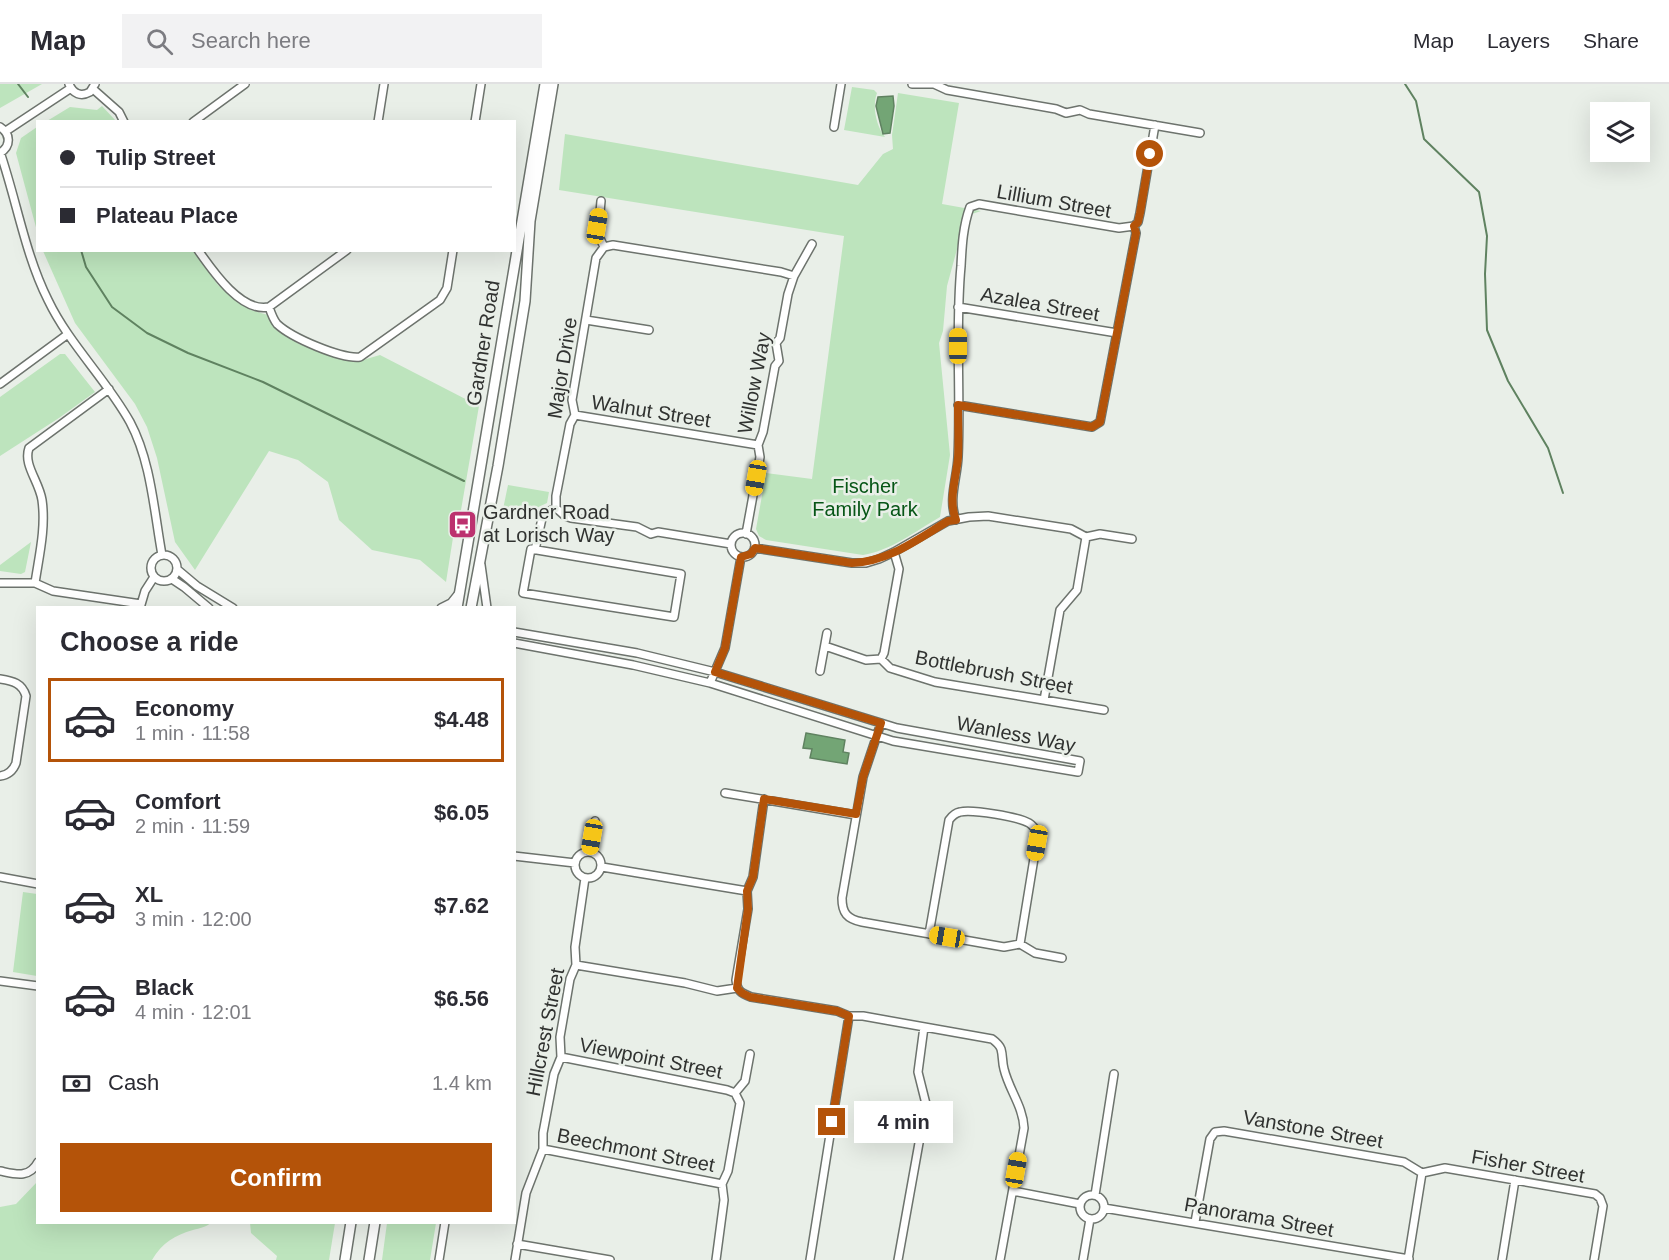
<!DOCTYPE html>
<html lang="en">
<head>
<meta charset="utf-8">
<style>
	body { margin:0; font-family:Helvetica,sans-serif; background:#f2f2f3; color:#2b2b33; height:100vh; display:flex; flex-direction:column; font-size:22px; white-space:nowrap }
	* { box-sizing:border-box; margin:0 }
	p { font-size:20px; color:#7c7c81 }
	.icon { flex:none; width:33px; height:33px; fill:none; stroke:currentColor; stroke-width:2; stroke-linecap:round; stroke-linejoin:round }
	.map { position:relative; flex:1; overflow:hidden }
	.details { position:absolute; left:36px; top:522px; width:480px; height:618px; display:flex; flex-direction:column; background:#fff; border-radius:0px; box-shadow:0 6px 24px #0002 }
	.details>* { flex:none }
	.top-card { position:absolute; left:36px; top:36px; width:480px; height:132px; border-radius:0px; box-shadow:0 6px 24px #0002; display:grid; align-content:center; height:132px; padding:0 24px; background:#fff }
	.tools { position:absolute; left:1590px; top:18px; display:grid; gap:12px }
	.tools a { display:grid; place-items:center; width:60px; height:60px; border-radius:0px; background:#fff; box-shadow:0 6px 24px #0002; font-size:30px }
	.end { position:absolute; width:27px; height:27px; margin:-14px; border:8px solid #b45309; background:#fff; box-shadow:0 0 0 3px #fff }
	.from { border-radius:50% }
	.bubble { position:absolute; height:42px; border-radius:0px; background:#fff; box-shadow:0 6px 24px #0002; font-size:20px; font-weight:800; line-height:42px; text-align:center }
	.car { position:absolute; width:18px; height:36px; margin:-18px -9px; border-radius:8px; box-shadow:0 0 4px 2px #0007; background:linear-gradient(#f5c518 24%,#345 0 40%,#f5c518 0 76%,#345 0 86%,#f5c518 0) }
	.top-card b { display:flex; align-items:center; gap:21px; height:57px; font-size:22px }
	.top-card b+b { border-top:2px solid #e1e1e2 }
	.top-card i { width:15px; height:15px; background:#2b2b33 }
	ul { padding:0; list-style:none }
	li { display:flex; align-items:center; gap:18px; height:84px; margin:0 12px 9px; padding:0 12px; border:3px solid transparent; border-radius:0px }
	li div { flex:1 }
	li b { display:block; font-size:22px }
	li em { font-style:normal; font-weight:800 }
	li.selected { border-color:#b45309 }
	li>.icon { width:54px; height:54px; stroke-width:1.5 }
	h2 { padding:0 24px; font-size:27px; line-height:72px }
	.pay { display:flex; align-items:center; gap:15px; height:66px; padding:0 24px; font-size:22px }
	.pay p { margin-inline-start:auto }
	.cta { display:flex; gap:12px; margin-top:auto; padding:12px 24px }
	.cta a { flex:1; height:69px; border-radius:0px; background:#b45309; color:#fff; font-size:24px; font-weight:800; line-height:69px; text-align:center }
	header { display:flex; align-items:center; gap:36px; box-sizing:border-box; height:84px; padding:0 30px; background:#fff; border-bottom:2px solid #e1e1e2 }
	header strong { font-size:28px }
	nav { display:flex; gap:33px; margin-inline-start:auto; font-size:21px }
	.search { width:420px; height:54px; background:#f2f2f3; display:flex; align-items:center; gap:15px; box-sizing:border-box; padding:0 21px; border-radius:0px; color:#7c7c81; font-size:22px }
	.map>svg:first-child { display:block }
	.green { fill:#bde4bd }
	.water { fill:#73a575; stroke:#5f8260; stroke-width:1.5 }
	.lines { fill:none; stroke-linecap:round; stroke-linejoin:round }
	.stream { stroke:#5f8260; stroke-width:2 }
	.street-casing { stroke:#6d736d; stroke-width:10 }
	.secondary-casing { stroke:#6d736d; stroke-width:12 }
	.street { stroke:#fff; stroke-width:7 }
	.secondary { stroke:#fff; stroke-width:9 }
	.route { stroke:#b45309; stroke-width:8 }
	.labels { text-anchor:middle; stroke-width:5; stroke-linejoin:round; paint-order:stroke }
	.street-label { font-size:20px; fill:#303230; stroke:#e9efe8 }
	.park-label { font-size:20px; fill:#075617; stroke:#e9efe8 }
	.poi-label { font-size:20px; fill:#303230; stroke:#e9efe8; text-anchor:start }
</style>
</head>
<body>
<header>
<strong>Map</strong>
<div class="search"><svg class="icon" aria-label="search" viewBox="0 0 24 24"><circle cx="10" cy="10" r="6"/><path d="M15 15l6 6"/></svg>Search here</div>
<nav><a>Map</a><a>Layers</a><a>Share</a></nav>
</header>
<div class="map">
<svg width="1669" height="1176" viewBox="0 0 1669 1176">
	<rect width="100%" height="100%" fill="#e9efe8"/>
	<path class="green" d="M0,0H42L0,24Z
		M852,3L874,6L877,9C872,22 876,42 885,53L844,46Z
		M898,9L959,19L942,120L981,127L966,132L947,202L943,247L939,259L950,371L940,433C916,447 890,467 863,471L766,456L759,452L756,445L766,389L812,395L844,152L559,106L565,50L858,101L883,70L893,65L892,51Z
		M102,22L116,37H47L70,23L97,26Z
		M37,43V147L16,69L21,54Z
		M43,167H193L218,201L251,226L268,231L274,243L299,260L356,278L380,271L479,322L461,426L455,441L446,498L420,476L372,466L339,436L328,398L298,376L269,367L195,486L175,458L157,374L147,343L135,320L75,239Z
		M60,270H65L95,308L59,334L0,372V313Z
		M508,401L549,408L547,419C538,423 533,425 531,434L502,430Z
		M31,458L25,488L21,490L0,487V481Z
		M23,808L37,810V892L13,888Z
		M37,1098L38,1138L211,1139C206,1143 200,1144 193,1146C175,1151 162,1159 152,1176H0V1123L16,1120Z
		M250,1139H335L329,1176H276L277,1172L251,1149Z
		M387,1139H436L430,1176H382Z"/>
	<path class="water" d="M893,12L894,22L890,49L883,50L876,22L878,13Z
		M806,649L845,656L843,668L849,669L847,680L810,674L812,665L803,664Z"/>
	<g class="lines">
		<path class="stream" d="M18,0L28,13
			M1405,0L1416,17L1424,55L1479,108L1487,152L1485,190L1487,246L1508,297L1548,364L1563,409
			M81,166L86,183L112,223L147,249L188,269L263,298L464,397"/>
		<defs>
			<path id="street" d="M69,0C73,10 81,13 90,8L95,0
				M912,0H934L947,6L1056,25L1066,29L1080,26L1089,30L1200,49
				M93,5L119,28L124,38
				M193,38L245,0
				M378,38L384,0
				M475,38L481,0
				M0,43C11,50 11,62 0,69
				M834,43L841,0
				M6,47L71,4
				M0,68C17,118 25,170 48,216C69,260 106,295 130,338C151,377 154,427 162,471
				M601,117L598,150L604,163
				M198,166C212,186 241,229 269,223L347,166
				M269,223C271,229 273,235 277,240C292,254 341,275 360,273L440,216L447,204L453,166
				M958,223L1117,249
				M586,236L649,246
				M0,300L68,250
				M958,321L1092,343L1100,338L1136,149L1134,142L1138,138L1140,129L1155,41
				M575,331L758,361
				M956,436C948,415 957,395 958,373C961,309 955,245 961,182C962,162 963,142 970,123L979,120L1119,144L1134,142
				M731 461a12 12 0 1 1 24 0a12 12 0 1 1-24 0Z
				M746,450L760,373L758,361L763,348L775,282L779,277L776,259L780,254L788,210L794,192L812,160
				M731,460L658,448L651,450L637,443L571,434L565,432L556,424V412L570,340L575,331L572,316L596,174L604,163L613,161L781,188L794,192
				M755,464L852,479H866L879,475L894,468L948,437L969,433L988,432L1071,445L1086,453L1100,450L1132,455
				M531,465L681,490L674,533L523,509Z
				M535,466L543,430L556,424
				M151 484a13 13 0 1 1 26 0a13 13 0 1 1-26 0Z
				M481,481L487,524
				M178,486L197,502L233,524
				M172,495L184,503L209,524
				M0,499H35L53,507L141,520
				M35,499C39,472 46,444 42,416C39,397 23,381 29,364L109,305
				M140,524L145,507L154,493
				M441,524L451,519L459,509
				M514,548L637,569L715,588L897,644L1080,677L1078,688L893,657L710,599L633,581L514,559
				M825,562L866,576L881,575L884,569L899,485L894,468
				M881,575L890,584L935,598L1104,626
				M820,587L827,549
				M0,595C13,597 22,599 26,612L16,679C13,687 8,691 0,692
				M710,599L725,564L741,473
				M1044,616L1060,526L1077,506L1086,453
				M881,639L863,693L842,814C842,829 847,835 862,838L1004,863L1020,860L1035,869L1062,874
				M725,709L856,731
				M764,715L753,793L747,807L748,825L736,896C737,907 741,909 751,913L837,927L849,932H863L992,955C996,958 999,960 1001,965C1003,972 1002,978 1004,985C1009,1006 1023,1022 1024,1044L1000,1176
				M575 781a13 13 0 1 1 26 0a13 13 0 1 1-26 0Z
				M590,768L595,737
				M514,772L575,779
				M602,783L747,807
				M0,793L38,800
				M929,850L949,736C952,732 955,729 960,728C972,725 1019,733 1029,739C1034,742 1036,746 1038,750L1020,860
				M576,881L685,899L717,907L737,904
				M0,897L38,902
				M561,973L727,1006L735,1009
				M543,1065L722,1100
				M0,1087C15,1090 29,1095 38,1078
				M1422,1089L1445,1084L1595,1110L1600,1114L1603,1122L1594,1176
				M1013,1107L1080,1120
				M1080 1123a12 12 0 1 1 24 0a12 12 0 1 1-24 0Z
				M1095,1111L1114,990
				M1104,1124L1409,1175
				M1195,1138L1210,1055L1215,1048L1224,1047L1404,1078L1422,1089
				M517,1160L610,1176
				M439,1176L445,1138
				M515,1176L526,1109L543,1065V1049L554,990L561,973L560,953L570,895L576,881L575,863L585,794
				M716,1176L724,1116L722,1100L728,1087L740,1019L735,1009L745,997L750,970
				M810,1176L849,932
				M898,1176L926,1020L918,988L924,943
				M1083,1176L1090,1135
				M1408,1176L1422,1089
				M1502,1176L1515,1096"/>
			<path id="secondary" d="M457,524L545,0
				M471,524L498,382L525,217L530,137L553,0
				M345,1176L351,1138
				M369,1176L375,1138"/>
		</defs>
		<use href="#street" class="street-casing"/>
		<use href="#secondary" class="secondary-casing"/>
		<use href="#street" class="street"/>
		<use href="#secondary" class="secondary"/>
	</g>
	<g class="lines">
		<path class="route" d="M832,1038L849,932L837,927L750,913L742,909L737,904L748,825L747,807L753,793L764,715L856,730L863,693L881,639L715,588L725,564L741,473L751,470L755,464L852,479C888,478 918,455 948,437L956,436C948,416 956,395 958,374C959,357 958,339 958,321L1092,343L1100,338L1136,149L1134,142L1138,138L1140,129L1150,70"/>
	</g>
	<defs>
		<symbol id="bus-square" viewBox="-11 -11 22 22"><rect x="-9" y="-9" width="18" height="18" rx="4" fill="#bc326f" stroke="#e9efe8"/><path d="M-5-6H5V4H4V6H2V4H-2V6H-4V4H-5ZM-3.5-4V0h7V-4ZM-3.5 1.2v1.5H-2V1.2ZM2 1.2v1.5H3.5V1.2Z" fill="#fff"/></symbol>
	</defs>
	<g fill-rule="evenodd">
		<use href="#bus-square" x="446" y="424" width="33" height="33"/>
	</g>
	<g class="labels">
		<g class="street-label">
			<text transform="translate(1054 117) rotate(10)" y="7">Lillium Street</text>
			<text transform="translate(1040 220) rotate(10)" y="7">Azalea Street</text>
			<text transform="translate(483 259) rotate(-81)" y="7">Gardner Road</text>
			<text transform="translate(562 284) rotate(-81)" y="7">Major Drive</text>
			<text transform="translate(754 299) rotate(-79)" y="7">Willow Way</text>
			<text transform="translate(651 327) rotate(9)" y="7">Walnut Street</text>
			<text transform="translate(994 588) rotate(11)" y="7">Bottlebrush Street</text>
			<text transform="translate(1016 650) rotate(11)" y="7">Wanless Way</text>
			<text transform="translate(545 948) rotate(-79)" y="7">Hillcrest Street</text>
			<text transform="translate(651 974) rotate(11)" y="7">Viewpoint Street</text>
			<text transform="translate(1313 1045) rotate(10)" y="7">Vanstone Street</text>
			<text transform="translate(636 1066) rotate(11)" y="7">Beechmont Street</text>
			<text transform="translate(1528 1082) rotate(10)" y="7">Fisher Street</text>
			<text transform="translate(1259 1133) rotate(10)" y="7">Panorama Street</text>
		</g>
		<g class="park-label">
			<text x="865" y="409">Fischer<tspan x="865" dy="23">Family Park</tspan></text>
		</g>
		<g class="poi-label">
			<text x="483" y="435">Gardner Road<tspan x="483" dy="23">at Lorisch Way</tspan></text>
		</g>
	</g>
</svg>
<div class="tools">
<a><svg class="icon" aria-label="layers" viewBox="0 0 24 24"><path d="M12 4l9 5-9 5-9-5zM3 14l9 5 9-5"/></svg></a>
</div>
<i class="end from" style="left:1150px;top:70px"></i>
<i class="end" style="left:832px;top:1038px"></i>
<div class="bubble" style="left:854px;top:1017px;width:99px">4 min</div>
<i class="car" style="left:597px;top:142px;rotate:9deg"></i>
<i class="car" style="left:958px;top:262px;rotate:0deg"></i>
<i class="car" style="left:756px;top:394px;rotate:190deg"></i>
<i class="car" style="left:592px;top:753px;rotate:190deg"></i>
<i class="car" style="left:1037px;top:759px;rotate:190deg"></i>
<i class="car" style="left:947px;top:853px;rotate:280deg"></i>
<i class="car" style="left:1016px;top:1086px;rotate:10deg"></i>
<div class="top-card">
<b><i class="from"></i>Tulip Street</b>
<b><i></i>Plateau Place</b>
</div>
<section class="details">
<h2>Choose a ride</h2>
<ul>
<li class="selected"><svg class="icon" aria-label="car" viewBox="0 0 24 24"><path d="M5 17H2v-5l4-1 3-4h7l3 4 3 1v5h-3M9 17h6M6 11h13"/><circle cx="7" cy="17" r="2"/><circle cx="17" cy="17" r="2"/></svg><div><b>Economy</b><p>1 min · 11:58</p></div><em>$4.48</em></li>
<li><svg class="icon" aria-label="car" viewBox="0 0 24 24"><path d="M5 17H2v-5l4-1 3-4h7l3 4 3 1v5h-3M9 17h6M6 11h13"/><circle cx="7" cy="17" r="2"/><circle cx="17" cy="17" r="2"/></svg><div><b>Comfort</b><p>2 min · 11:59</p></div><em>$6.05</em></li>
<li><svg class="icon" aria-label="car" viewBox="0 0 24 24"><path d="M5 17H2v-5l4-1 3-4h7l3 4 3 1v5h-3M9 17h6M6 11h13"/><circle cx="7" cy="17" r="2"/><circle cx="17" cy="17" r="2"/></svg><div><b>XL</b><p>3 min · 12:00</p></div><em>$7.62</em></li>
<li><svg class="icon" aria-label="car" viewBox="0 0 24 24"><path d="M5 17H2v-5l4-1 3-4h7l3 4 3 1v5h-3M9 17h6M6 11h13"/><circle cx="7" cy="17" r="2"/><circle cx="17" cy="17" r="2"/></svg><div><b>Black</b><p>4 min · 12:01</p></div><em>$6.56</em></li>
</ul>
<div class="pay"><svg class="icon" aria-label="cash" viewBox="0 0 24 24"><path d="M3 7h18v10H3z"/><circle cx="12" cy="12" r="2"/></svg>Cash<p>1.4 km</p></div>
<div class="cta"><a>Confirm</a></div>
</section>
</div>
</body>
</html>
